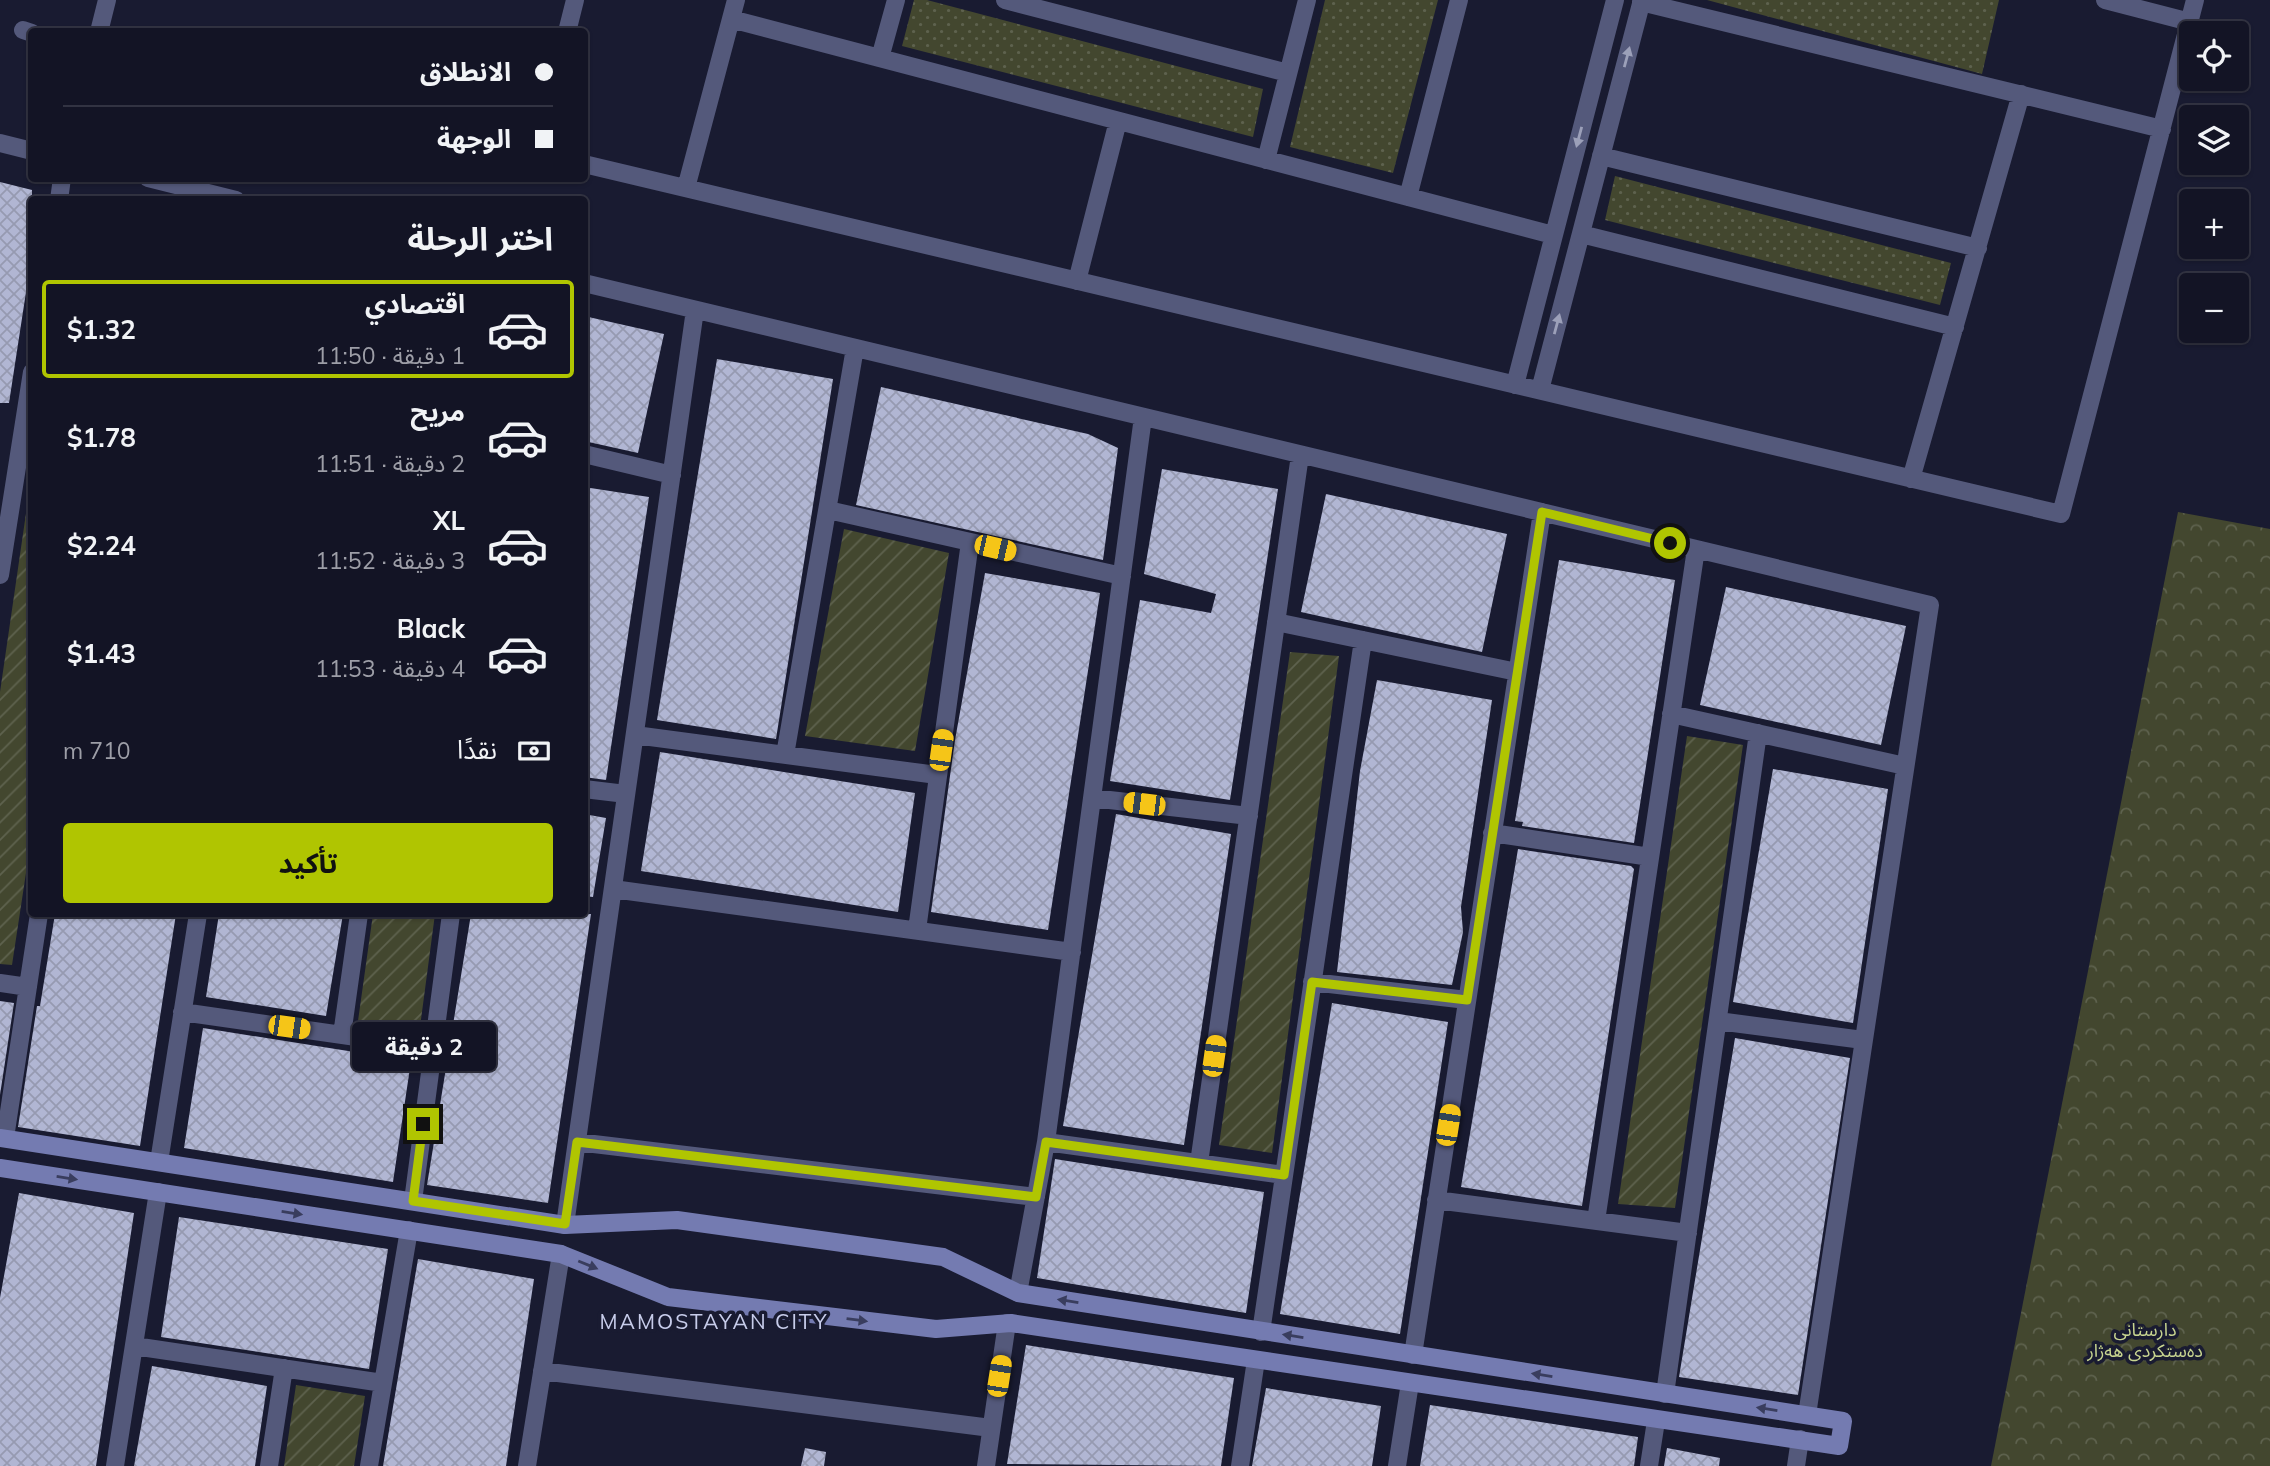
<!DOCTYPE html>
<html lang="ar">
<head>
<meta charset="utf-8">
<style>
	body { margin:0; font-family:Mulish,"Noto Sans Arabic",sans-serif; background:#1c1d2d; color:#f1f3f6; direction:rtl; height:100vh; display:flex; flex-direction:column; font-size:26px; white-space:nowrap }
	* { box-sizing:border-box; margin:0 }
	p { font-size:23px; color:#9d9ea7 }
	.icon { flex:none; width:38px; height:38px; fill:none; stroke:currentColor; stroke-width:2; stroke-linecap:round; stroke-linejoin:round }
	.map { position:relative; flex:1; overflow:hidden; direction:ltr }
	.side { position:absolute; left:28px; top:196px; width:560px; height:721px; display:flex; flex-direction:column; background:#131425; border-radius:7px; box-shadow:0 2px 5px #0004,0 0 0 2px #323342; direction:rtl }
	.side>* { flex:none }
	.guide { position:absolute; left:28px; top:28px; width:560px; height:154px; border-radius:7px; box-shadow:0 2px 5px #0004,0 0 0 2px #323342; direction:rtl; display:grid; align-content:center; height:154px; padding:0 35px; background:#131425 }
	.buttons { position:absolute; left:2179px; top:21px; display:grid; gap:14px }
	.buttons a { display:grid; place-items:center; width:70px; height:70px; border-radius:7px; background:#131425; box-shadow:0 2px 5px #0004,0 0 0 2px #323342; font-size:35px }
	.end { position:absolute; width:32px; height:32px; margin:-16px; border:9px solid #b0c501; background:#111; box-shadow:0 0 0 4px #111 }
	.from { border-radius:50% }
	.bubble { position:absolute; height:49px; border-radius:7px; background:#131425; box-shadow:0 2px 5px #0004,0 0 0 2px #323342; font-size:23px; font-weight:700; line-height:49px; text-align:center; direction:rtl }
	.car { position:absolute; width:21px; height:42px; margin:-21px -10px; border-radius:9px; box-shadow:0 0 5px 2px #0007; background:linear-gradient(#f5c518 24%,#345 0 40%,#f5c518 0 76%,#345 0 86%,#f5c518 0) }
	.guide b { display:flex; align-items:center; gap:24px; height:66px; font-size:26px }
	.guide b+b { border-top:2px solid #323342 }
	.guide i { width:18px; height:18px; background:#f1f3f6 }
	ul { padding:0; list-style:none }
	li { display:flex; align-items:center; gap:21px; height:98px; margin:0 14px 10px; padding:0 21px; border:4px solid transparent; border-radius:7px }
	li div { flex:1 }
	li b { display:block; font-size:26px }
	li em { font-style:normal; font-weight:700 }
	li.current { border-color:#b0c501 }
	li>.icon { width:63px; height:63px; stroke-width:1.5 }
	h2 { padding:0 35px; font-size:32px; line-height:84px }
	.pay { display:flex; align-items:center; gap:18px; height:77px; padding:0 35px; font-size:26px }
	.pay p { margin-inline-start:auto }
	.button { display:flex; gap:14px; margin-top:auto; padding:14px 35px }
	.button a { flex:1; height:80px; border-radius:7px; background:#b0c501; color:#111; font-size:28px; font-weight:700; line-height:80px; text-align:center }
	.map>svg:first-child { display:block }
	.forest { fill:url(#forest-crowns) }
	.park { fill:url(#park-dots) }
	.garden { fill:url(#garden-furrows) }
	.building { fill:url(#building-cross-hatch) }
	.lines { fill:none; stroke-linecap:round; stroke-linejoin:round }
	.street { stroke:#54597b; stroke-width:18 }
	.secondary { stroke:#747bb1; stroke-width:18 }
	.oneway { fill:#9ca0b9 }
	.oneway2 { fill:#393d5e }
	.route { stroke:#b0c501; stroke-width:9 }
	.labels { text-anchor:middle; stroke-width:7; stroke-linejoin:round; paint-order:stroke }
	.park-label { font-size:18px; fill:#c8d590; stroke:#191b31 }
	.quarter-label { font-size:21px; letter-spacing:2px; fill:#c7ccea; stroke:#191b31 }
</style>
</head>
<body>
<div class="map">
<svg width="2270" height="1466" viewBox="0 0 2270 1466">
	<defs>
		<pattern id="forest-crowns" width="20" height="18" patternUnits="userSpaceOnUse" patternTransform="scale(1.75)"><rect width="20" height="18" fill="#43472f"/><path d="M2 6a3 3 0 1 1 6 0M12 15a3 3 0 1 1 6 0" fill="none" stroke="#5e624e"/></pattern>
		<pattern id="park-dots" width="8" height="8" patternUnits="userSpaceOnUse" patternTransform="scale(1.75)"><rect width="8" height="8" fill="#43472f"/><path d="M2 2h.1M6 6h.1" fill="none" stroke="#5e624e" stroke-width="1.8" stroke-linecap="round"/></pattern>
		<pattern id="garden-furrows" width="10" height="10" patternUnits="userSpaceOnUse" patternTransform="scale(1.75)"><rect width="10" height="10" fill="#43472f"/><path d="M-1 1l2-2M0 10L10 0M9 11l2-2" fill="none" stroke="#5e624e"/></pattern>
		<pattern id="building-cross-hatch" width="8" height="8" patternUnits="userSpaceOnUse" patternTransform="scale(1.75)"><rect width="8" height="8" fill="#b1b6d3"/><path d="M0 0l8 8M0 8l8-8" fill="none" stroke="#969ab1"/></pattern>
	</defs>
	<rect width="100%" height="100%" fill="#191b31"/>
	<path class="forest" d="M2178,512L2270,529V1466H1991Z"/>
	<path class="park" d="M914,0H927L1263,89L1253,137L902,46Z
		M1325,0H1438L1393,173L1290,147Z
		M1707,0H1999L1982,74Z
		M1615,176L1951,263L1940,305L1605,220Z"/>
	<path class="garden" d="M31,479V840L12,965L0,964V692Z
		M844,529L949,553L915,751L805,736Z
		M1290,652L1339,656L1272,1153L1219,1145Z
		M1687,736L1743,745L1675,1208L1618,1204Z
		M373,914H435L420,1027L358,1021Z
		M296,1385L365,1396L354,1466H284Z"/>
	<path class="building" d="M0,182L32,190V253L9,403H0Z
		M584,316L664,334L638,453L584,441Z
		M717,359L833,379L776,739L657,720Z
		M881,387L1088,434L1118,448L1103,560L856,505Z
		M1162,469L1278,489L1230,800L1110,781L1140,600L1211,613L1216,594L1144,574Z
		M584,487L649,497L606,780L584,777Z
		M1326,494L1507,534L1482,652L1301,612Z
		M1559,560L1675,580L1634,843L1522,826L1523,822L1515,821Z
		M985,573L1100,593L1048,930L931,912L955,740Z
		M1726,587L1906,626L1881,745L1700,705Z
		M1377,680L1492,700L1461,907L1463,932L1452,985L1337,972L1360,771Z
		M660,752L915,793L898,912L641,871Z
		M1773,769L1888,789L1853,1023L1733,1002Z
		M584,814L606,818L593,897L584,896Z
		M1116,814L1231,834L1184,1145L1063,1126Z
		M1518,849L1631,866L1634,869L1582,1206L1461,1187Z
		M55,914H176L140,1146L18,1127L37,1006H40Z
		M219,914H343L326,1016L206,997Z
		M471,914H591L548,1203L427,1185Z
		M0,1001L14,1003L0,1095Z
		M1332,1003L1448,1022L1400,1334L1280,1314Z
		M203,1028L411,1061L393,1182L184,1148Z
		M1735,1038L1850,1058L1798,1395L1679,1377Z
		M1055,1159L1264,1192L1246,1313L1037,1278Z
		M19,1193L134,1213L96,1466H0V1298Z
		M179,1217L388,1249L369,1369L161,1337Z
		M418,1259L534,1279L506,1466H383Z
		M1026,1345L1234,1378L1221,1466L1007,1464Z
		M152,1366L267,1386L255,1466H134Z
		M1266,1388L1381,1406L1372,1466H1252Z
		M1430,1405L1638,1437L1634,1466H1420Z
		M805,1448L826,1452L824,1466H801Z
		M1667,1448L1720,1458L1719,1466H1664Z"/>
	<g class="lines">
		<path class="street" d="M1005,0L1288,73
			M2105,0L2190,22
			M1641,2L2162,129
			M731,19L1553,235
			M23,30L32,33
			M99,32L107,0
			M567,32L575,0
			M880,58L896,0
			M0,143L32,151
			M1601,156L1978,248
			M1266,160L1307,0
			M584,164L2061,514L2195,0
			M148,178L236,200
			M686,188L736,0
			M1408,197L1459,0
			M59,200L62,178
			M1581,234L1955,327
			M1077,281L1118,121
			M584,283L1930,605L1807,1415
			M1515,385L1615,0
			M1540,390L1642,0
			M584,454L672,475
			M1911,479L2021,94
			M828,510L1122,576
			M0,575L32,372
			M1276,622L1517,672
			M1671,714L1905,766
			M635,735L937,775
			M785,755L855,348
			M584,789L626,794
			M1092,798L1249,816
			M1492,833L1650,857
			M613,889L1072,952
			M917,930L970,542
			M1312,982L1467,1000
			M0,983L28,987
			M182,1012L433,1048
			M1718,1021L1863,1040
			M342,1035L359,914
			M5,1138L39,914
			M577,1142L1036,1197
			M1046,1142L1284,1175
			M159,1162L198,914
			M1199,1163L1300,455
			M1436,1200L1688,1233
			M413,1201L451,914
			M1596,1221L1696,549
			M565,1225L695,310
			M1018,1293L1046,1142L1143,417
			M1261,1332L1363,640
			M134,1346L383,1383
			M1413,1355L1542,512
			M542,1371L991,1428
			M1665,1394L1758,733
			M115,1466L158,1192
			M269,1466L284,1368
			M369,1466L409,1230
			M527,1466L561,1254
			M986,1466L1007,1323
			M1240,1466L1256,1360
			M1397,1466L1410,1383
			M1649,1466L1656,1421
			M1796,1466L1800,1439"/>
		<path class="secondary" d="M0,1138L565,1225L677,1220L943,1257L1018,1293L1843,1421L1839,1446L1011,1323L936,1329L668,1297L561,1254L0,1168"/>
	</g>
	<defs><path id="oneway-solid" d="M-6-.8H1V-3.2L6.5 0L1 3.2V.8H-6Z" transform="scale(1.75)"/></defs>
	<g class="oneway">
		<use href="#oneway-solid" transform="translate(1627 57) rotate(-75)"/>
		<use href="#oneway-solid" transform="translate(1579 137) rotate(105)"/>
		<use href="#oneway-solid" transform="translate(1557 324) rotate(-75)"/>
	</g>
	<g class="oneway2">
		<use href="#oneway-solid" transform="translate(67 1178) rotate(9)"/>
		<use href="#oneway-solid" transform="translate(292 1213) rotate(9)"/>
		<use href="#oneway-solid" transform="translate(588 1265) rotate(22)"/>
		<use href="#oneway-solid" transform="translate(1068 1301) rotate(-171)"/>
		<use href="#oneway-solid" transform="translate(857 1320) rotate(7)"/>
		<use href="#oneway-solid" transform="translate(1293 1336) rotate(-171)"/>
		<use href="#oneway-solid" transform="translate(1542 1375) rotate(-171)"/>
		<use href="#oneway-solid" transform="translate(1767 1409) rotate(-171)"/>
	</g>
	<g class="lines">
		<path class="route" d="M423,1124L413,1201L565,1224L577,1142L1036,1197L1046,1142L1284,1175L1312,982L1467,1000L1542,512L1670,543"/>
	</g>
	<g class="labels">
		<g class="park-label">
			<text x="2145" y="1336">دارستانی<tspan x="2145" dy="21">دەستکردی هەژار</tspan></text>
		</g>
		<g class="quarter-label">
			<text x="714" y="1329">MAMOSTAYAN CITY</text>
		</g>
	</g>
</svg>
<div class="buttons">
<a><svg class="icon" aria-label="locate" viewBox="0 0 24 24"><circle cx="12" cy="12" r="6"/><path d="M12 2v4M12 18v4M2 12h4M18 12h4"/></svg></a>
<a><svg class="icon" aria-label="layers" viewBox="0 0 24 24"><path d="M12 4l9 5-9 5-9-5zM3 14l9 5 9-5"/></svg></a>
<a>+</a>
<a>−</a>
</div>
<i class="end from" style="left:1670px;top:543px"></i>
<i class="end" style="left:423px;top:1124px"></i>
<div class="bubble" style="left:352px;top:1022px;width:144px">2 دقيقة</div>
<i class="car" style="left:995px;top:548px;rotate:103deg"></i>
<i class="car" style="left:941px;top:750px;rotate:8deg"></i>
<i class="car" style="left:1144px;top:804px;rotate:277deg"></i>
<i class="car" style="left:289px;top:1027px;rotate:98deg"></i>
<i class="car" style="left:1214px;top:1056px;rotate:8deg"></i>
<i class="car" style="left:1448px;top:1125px;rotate:9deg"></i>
<i class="car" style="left:999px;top:1376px;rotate:9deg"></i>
<div class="guide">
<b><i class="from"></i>الانطلاق</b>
<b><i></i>الوجهة</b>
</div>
<section class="side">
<h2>اختر الرحلة</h2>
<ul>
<li class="current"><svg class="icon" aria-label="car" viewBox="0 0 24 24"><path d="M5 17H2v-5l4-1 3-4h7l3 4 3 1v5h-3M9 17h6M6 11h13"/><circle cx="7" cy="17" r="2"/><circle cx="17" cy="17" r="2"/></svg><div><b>اقتصادي</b><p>1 دقيقة · 11:50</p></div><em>$1.32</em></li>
<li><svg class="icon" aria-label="car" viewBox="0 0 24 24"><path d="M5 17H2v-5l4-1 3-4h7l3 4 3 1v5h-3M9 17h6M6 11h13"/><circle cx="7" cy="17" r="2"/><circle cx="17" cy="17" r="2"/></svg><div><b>مريح</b><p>2 دقيقة · 11:51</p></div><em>$1.78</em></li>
<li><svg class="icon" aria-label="car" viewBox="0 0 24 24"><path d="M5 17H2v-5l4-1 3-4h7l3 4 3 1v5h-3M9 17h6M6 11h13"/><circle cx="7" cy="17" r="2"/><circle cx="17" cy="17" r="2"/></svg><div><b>XL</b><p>3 دقيقة · 11:52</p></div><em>$2.24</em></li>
<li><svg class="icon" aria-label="car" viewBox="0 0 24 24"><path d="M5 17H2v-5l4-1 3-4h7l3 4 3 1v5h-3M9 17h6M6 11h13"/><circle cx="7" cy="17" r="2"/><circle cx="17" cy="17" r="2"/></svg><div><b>Black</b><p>4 دقيقة · 11:53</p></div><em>$1.43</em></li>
</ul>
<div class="pay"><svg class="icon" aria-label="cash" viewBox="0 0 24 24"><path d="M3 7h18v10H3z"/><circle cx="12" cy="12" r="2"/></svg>نقدًا<p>710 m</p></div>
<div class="button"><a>تأكيد</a></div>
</section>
</div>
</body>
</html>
